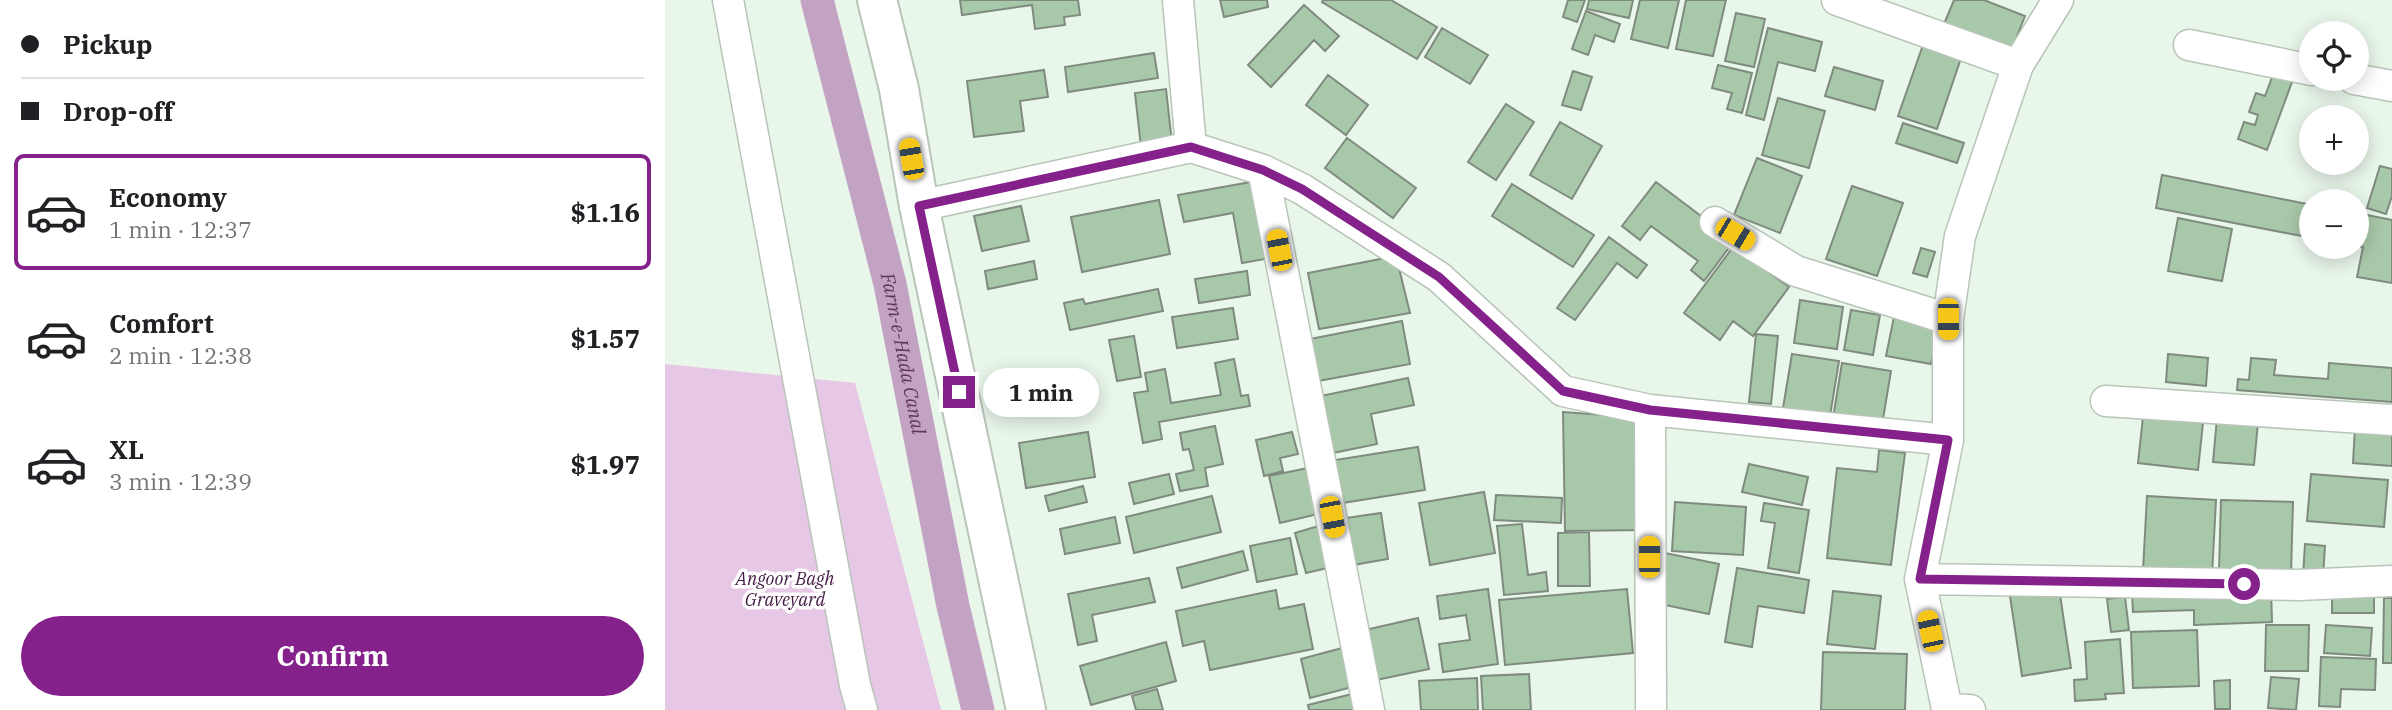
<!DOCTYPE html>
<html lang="en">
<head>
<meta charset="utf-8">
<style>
	body { margin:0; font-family:"IBM Plex Serif",serif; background:#f2f2f2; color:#202124; height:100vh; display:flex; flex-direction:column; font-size:26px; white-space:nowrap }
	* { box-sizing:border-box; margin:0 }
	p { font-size:23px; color:#757577 }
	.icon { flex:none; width:38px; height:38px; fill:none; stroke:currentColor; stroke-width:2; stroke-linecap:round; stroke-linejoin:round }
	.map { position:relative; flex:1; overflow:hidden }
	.sheet { display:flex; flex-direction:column; background:#fff; width:665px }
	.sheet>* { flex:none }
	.hud { display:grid; align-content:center; height:154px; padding:0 21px; background:#fff }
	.buttons { position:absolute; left:1634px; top:21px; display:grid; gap:14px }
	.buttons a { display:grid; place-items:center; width:70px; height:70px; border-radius:50%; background:#fff; box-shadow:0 4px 18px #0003; font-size:35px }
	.end { position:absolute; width:32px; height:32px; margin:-16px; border:9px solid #85218a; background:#fff; box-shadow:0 0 0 4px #fff }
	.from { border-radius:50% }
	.bubble { position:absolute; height:49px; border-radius:24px; background:#fff; box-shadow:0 4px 18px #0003; font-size:23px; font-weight:800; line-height:49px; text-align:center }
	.car { position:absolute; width:21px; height:42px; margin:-21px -10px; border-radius:9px; box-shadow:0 0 5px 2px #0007; background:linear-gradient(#f5c518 24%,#345 0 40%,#f5c518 0 76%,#345 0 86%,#f5c518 0) }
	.hud b { display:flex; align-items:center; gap:24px; height:66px; font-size:26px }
	.hud b+b { border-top:2px solid #e0e0e0 }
	.hud i { width:18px; height:18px; background:#202124 }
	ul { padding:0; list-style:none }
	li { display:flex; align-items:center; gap:21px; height:116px; margin:0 14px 10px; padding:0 7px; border:4px solid transparent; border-radius:10px }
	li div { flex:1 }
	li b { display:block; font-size:26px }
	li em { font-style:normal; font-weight:800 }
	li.current { border-color:#85218a }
	li>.icon { width:63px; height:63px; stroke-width:1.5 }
	.button { display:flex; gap:14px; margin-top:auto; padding:14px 21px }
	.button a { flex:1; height:80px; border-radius:42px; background:#85218a; color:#fff; font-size:28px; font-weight:800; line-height:80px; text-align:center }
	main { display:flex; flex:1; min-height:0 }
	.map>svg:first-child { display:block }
	.green { fill:#e6c7e6 }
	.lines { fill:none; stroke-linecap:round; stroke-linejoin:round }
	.canal { stroke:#c3a3c3; stroke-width:33 }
	.building { fill:#a8c9a9; stroke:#808b80; stroke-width:2 }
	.street-casing { stroke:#b9c5b9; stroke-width:33 }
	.secondary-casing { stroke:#b9c5b9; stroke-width:42 }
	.street { stroke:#fff; stroke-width:30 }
	.secondary { stroke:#fff; stroke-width:38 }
	.route { stroke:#85218a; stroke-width:9 }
	.labels { text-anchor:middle; stroke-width:7; stroke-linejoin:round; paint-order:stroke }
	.park-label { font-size:18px; font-style:italic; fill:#441c45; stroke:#fff }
	.water-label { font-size:19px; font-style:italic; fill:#603661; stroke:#fff }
</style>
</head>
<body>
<main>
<section class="sheet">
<div class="hud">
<b><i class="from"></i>Pickup</b>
<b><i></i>Drop-off</b>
</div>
<ul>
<li class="current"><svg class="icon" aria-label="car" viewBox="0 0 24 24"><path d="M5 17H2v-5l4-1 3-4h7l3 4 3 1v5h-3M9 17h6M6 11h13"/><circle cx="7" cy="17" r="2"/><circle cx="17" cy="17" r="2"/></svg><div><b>Economy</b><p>1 min · 12:37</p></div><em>$1.16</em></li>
<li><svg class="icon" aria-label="car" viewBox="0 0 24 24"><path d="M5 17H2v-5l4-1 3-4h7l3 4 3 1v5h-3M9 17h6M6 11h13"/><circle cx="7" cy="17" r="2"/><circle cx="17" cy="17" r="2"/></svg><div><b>Comfort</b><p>2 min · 12:38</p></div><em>$1.57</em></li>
<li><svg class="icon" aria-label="car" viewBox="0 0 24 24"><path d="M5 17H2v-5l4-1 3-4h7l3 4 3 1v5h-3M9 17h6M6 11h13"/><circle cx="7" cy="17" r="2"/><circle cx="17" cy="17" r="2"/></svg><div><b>XL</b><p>3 min · 12:39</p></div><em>$1.97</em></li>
</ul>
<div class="button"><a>Confirm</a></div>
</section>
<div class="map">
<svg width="1727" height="710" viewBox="0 0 1727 710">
	<rect width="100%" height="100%" fill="#e9f6ea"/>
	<path class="green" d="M0,364L190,383L276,710H0Z"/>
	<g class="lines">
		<path class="canal" id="s1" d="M152,0L225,284L288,606L313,710"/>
	</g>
	<path class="building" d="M295,0H413L415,15L399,17L400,25L370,29L367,5L297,15Z
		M555,0H602L603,7L559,17Z
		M658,0H726L772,27L752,59L657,2Z
		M903,0H920L912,22L898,17Z
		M924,0H968L964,18L922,9Z
		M975,0H1014L1003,48L966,39Z
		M1021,0H1061L1048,56L1011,49Z
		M1289,0H1319L1360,16L1346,51L1279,24Z
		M639,5L674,36L660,51L649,40L606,87L583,65Z
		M921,11L955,24L949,42L930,35L923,55L907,49Z
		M1071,13L1100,19L1089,67L1060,61Z
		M777,28L823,55L805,84L760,57Z
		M1103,28L1157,42L1150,71L1113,62L1099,120L1081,115Z
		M1258,45L1296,58L1272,129L1233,116Z
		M489,53L493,78L403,92L400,67Z
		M1612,64L1631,71L1602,150L1573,139L1579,122L1590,125L1593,115L1584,112L1591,93L1600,96Z
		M1053,65L1087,73L1077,113L1062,109L1067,93L1047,88Z
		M1169,67L1218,81L1210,110L1160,96Z
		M379,70L383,97L355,101L359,131L309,137L302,81Z
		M908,71L927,77L916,110L897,105Z
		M663,75L703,105L681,135L641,105Z
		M501,89L507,143L476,147L470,93Z
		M1113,98L1160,111L1144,168L1097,155Z
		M841,104L869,122L831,180L803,162Z
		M895,122L937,146L907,199L865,175Z
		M1238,123L1299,143L1292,163L1231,143Z
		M682,138L751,188L728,218L660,168Z
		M1092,158L1137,176L1115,233L1069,215Z
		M1715,166L1727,169V196L1721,214L1702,208Z
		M1497,175L1647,205V238L1491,208Z
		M586,182L600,259L577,263L568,213L519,222L513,195Z
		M991,182L1069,241L1039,281L1026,270L1033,261L986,226L975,240L957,226Z
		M847,184L929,235L908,267L827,216Z
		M1187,186L1238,203L1212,276L1161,259Z
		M494,200L505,254L417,272L406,217Z
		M356,206L364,241L317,251L309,216Z
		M1692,213L1727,220V283L1692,277L1698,247L1692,246Z
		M1513,218L1567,229L1557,281L1503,271Z
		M944,237L982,265L972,278L952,263L910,320L892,308Z
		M1068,247L1124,287L1088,336L1068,321L1055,340L1019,313Z
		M1256,248L1270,252L1262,277L1248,273Z
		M731,256L745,313L654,329L643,273Z
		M369,261L372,279L323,289L320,271Z
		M582,271L585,295L534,303L530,279Z
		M493,289L498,311L405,330L399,303L418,299L420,304Z
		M1135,300L1178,307L1172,349L1129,343Z
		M568,308L573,339L512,348L507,317Z
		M1186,310L1215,315L1208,355L1179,350Z
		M1229,317L1274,326L1266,364L1221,356Z
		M737,321L745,364L653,381L645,339Z
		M1091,334L1113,336L1106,404L1084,402Z
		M469,336L476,377L452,381L444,340Z
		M1127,354L1174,361L1165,416L1118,408Z
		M1503,354L1543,358L1541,386L1501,382Z
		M1586,358L1611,360L1609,375L1663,379L1664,363L1727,368V402L1572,390L1573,379L1584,380Z
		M569,359L576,396L583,395L585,406L494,422L497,439L478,443L469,393L483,391L480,373L500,369L506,403L556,395L550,363Z
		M1177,363L1226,371L1217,425L1168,418Z
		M423,378L427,405L383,413L378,385Z
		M743,378L749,405L706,414L712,444L663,454L651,397Z
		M898,412L980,418V530L900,531Z
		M1478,417L1538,423L1533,470L1473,463Z
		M1552,418L1593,422L1589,465L1548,462Z
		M550,426L558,464L540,468L543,486L515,491L511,474L529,470L524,449L518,450L515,433Z
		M1690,427L1727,430V466L1688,463Z
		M423,432L430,477L361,488L354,443Z
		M627,432L633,454L615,458L618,471L599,476L591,440Z
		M753,447L760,490L671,504L664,461Z
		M1214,450L1240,453L1226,565L1162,558L1172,468L1212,472Z
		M1084,464L1143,477L1137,505L1077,492Z
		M643,468L653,514L615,523L604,476Z
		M504,474L509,494L469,504L464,483Z
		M1646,474L1723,480L1719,527L1642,521Z
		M418,486L422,502L384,511L380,496Z
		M819,492L830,553L765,565L754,503Z
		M831,495L897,498L896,523L829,520Z
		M547,496L556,532L469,553L461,517Z
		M1482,496L1551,500L1547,575L1478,571Z
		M1556,500L1628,502L1626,574L1554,571Z
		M1010,502L1081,507L1078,555L1007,551Z
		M1099,503L1144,510L1134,573L1103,568L1110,523L1096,521Z
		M716,513L723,559L688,565L681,518Z
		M450,517L455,543L400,554L395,529Z
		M660,524L671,566L641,573L630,533Z
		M857,524L863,575L881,572L883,591L839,595L832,526Z
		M924,532L925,586H893V533Z
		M625,538L632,574L592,582L585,546Z
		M1640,544L1660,546L1658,577L1638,576Z
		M578,551L583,570L517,588L512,568Z
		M1000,553L1054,564L1044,614L990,603Z
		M1072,568L1144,580L1139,613L1093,606L1087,647L1060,642Z
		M484,578L490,602L427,615L432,641L413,645L403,594Z
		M1394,588L1406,668L1357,676L1345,596Z
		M1606,588L1607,622L1529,625V610L1468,612L1467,593Z
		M823,589L833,664L778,672L774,644L805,640L801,615L775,619L772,596Z
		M962,589L968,653L840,665L834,600Z
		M1667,589H1709V613H1667Z
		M611,590L614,609L639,604L648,649L545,670L539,641L518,646L511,611Z
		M1168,591L1216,596L1210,649L1162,644Z
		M1460,597L1464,630L1446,632L1442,599Z
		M1719,598H1727V663H1718Z
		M753,618L764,669L711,680L700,630Z
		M1601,625H1644L1643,671H1600Z
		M1661,625L1707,628L1705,656L1659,653Z
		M1532,630L1534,686L1468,688L1466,632Z
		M1455,639L1459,693L1440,694L1441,699L1410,701L1409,680L1422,679L1420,642Z
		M501,642L511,681L426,705L415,666Z
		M677,648L687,687L645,698L636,659Z
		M1158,652L1242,654L1240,710H1156Z
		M1656,657L1711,659L1710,690L1676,689L1675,707L1654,706Z
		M864,674L866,710H818L816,676Z
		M1606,677L1634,679L1631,710L1603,708Z
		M812,678L813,710H756L754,681Z
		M1565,680V709H1550L1549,681Z
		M492,689L498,710H471L467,696Z
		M687,694L691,710H644L643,705Z"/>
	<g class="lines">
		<defs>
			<path id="street" d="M63,0L190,685L197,710
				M513,0L526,147
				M1172,0L1353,65
				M1524,45L1647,70
				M1689,79L1727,86
				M598,170L704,710
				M254,206L526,147L598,170L637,189L774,277L898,391L985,410L1283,440L1255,579L1282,709L1305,710
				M1050,222L1131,271L1283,319
				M1441,401L1727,420
				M985,410L986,710
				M1283,440V319L1295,236L1353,65L1393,0
				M1255,579L1633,585L1727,581"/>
			<path id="secondary" d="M212,0L234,89L254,206L361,710"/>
		</defs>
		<use href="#street" class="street-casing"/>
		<use href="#secondary" class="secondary-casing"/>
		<use href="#street" class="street"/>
		<use href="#secondary" class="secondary"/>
	</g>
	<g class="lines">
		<path class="route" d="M294,392L254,206L526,147L598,170L637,189L774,277L898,391L985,410L1283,440L1255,579L1579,584"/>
	</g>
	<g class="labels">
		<g class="park-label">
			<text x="120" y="585">Angoor Bagh<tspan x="120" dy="21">Graveyard</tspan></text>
		</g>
		<g class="water-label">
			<text dy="7" stroke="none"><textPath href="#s1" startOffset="364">Farm-e-Hada Canal</textPath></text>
		</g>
	</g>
</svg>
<div class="buttons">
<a><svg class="icon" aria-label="locate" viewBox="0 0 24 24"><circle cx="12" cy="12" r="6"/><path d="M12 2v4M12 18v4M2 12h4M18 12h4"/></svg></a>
<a>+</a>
<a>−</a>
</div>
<i class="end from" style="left:1579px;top:584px"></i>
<i class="end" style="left:294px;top:392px"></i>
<div class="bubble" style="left:318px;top:368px;width:116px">1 min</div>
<i class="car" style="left:246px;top:159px;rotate:350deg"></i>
<i class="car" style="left:1070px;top:234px;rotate:121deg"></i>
<i class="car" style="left:614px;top:250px;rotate:349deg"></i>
<i class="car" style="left:1283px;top:319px;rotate:180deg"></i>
<i class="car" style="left:667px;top:517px;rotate:169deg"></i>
<i class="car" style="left:984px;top:557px;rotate:0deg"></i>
<i class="car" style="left:1265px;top:631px;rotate:348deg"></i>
</div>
</main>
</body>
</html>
